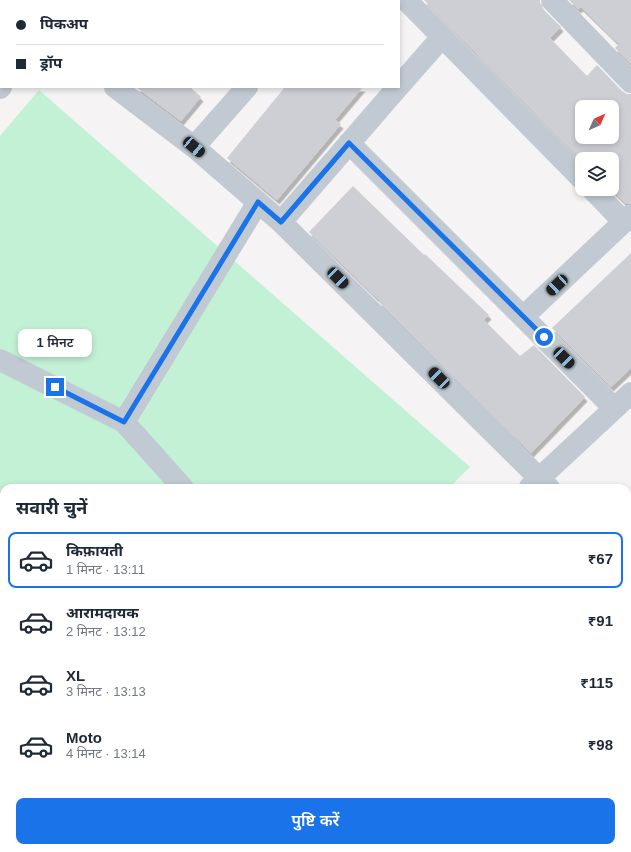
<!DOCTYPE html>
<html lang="hi">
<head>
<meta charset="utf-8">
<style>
	body { margin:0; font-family:Arial,"Noto Sans Devanagari",sans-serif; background:#f2f2f3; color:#1f2937; height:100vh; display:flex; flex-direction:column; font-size:15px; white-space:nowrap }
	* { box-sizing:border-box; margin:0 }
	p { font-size:13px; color:#747a83 }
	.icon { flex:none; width:22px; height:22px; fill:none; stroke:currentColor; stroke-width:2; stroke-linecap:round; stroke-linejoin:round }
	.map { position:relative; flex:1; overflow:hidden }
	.side { position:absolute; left:0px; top:484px; width:631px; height:368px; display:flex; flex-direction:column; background:#fff; border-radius:12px 12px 0 0; box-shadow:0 2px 6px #0003 }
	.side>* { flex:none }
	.top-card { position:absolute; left:0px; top:0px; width:400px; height:88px; box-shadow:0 2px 6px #0003; display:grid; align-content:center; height:88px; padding:0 16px; background:#fff }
	.needle { width:26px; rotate:45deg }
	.fabs { position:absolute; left:575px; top:100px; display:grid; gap:8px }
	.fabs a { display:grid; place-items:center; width:44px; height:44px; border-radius:8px; background:#fff; box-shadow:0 2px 6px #0003; font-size:20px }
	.end { position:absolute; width:18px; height:18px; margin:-9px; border:5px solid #1a73e8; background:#fff; box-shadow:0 0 0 2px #fff }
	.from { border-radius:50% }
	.bubble { position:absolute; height:28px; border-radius:8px; background:#fff; box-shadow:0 2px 6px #0003; font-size:13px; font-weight:600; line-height:28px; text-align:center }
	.car { position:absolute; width:12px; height:24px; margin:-12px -6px; border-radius:5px; box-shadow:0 0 3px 1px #0007; background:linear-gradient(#222 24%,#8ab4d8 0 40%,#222 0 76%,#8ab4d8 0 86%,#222 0) }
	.top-card b { display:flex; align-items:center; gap:14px; height:38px; font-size:15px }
	.top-card b+b { border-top:1px solid #e0e1e3 }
	.top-card i { width:10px; height:10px; background:#1f2937 }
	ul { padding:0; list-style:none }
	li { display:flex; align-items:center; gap:12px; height:56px; margin:0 8px 6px; padding:0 8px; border:2px solid transparent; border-radius:8px }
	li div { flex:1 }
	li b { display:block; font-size:15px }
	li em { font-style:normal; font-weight:600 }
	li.on { border-color:#1a73e8 }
	li>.icon { width:36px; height:36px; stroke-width:1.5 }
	h2 { padding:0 16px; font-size:18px; line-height:48px }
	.cta { display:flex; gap:8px; margin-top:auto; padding:8px 16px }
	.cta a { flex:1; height:46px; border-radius:8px; background:#1a73e8; color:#fff; font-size:16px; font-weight:600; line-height:46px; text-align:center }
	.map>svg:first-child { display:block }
	.green { fill:#c3f1d5 }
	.building { fill:#cdcfd5; fill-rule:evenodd; filter:url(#shadow) }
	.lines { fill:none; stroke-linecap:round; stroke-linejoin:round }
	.minor { stroke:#c1cad2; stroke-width:22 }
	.route { stroke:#1a73e8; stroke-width:5 }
</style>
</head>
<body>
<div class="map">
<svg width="631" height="852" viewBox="0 0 631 852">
	<defs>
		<filter id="shadow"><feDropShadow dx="2.5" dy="4.5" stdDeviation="0" flood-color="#0004"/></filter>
	</defs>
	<rect width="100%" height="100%" fill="#f5f3f3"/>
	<path class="green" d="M39,90L470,467L449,488H4V678L0,676V136Z
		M631,787V852H563L567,848H627V791Z"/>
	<path class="building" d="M424,0H540V3L543,9L561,27L550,38L587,76L597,65L622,91L627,94H631V203L626,204L611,189H612V159H582V161ZM582,107H612V137H582Z
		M569,0H631V64L615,48L619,44L581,7L578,9Z
		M136,87H190L201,97L181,121Z
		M285,87H363L335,120L341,124L277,200L227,158Z
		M353,186L424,255L425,254L489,315L484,320L520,356L534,345L585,397L531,453L379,302L380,301L309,232Z
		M631,253V368L611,387L552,328Z"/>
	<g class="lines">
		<path class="minor" d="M406,0L582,179
			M552,0L631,82
			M67,1L68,0
			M322,1L323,0
			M399,86L442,37
			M115,87L194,147L281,222L549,488
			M0,88L1,87
			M349,143L614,408
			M194,147L247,87
			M592,189L624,222
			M281,222L398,87
			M523,317L631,215
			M0,360L124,422L183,488
			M124,422L258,202
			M530,487L631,393
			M627,578L631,582
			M0,696L4,698
			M627,758L631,755
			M412,848L416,852
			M182,852L184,848
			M513,852L518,848"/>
	</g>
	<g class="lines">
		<path class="route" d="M55,387L124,422L258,202L281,222L349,143L544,337"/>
	</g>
</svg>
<div class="fabs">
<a><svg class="needle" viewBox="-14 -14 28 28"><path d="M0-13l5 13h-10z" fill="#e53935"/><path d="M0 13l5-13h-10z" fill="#747a83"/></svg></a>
<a><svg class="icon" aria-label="layers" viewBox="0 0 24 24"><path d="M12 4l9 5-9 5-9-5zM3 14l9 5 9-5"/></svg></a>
</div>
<i class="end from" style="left:544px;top:337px"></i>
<i class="end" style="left:55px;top:387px"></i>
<div class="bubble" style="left:18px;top:329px;width:74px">1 मिनट</div>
<i class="car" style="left:194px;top:147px;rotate:130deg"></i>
<i class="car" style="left:338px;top:278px;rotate:135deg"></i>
<i class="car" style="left:557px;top:285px;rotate:227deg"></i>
<i class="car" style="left:564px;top:358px;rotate:135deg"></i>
<i class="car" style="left:439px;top:378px;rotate:315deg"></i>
<div class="top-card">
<b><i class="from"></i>पिकअप</b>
<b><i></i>ड्रॉप</b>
</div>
<section class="side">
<h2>सवारी चुनें</h2>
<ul>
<li class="on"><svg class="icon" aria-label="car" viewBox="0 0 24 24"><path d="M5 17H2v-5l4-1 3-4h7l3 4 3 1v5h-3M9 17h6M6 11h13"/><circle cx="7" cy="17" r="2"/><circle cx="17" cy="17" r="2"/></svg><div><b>किफ़ायती</b><p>1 मिनट · 13:11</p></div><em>₹67</em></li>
<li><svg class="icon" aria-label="car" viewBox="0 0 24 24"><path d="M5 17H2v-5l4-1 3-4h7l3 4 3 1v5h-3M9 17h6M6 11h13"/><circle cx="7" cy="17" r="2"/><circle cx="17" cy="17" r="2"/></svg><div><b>आरामदायक</b><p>2 मिनट · 13:12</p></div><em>₹91</em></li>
<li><svg class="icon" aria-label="car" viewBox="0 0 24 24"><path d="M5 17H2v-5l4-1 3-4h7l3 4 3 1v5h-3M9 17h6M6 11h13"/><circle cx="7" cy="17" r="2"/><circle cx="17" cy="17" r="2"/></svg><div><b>XL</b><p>3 मिनट · 13:13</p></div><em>₹115</em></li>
<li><svg class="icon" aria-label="car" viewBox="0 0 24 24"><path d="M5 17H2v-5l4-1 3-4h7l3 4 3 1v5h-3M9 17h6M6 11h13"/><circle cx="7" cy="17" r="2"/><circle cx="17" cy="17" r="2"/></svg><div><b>Moto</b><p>4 मिनट · 13:14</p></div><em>₹98</em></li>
</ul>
<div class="cta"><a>पुष्टि करें</a></div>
</section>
</div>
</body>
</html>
